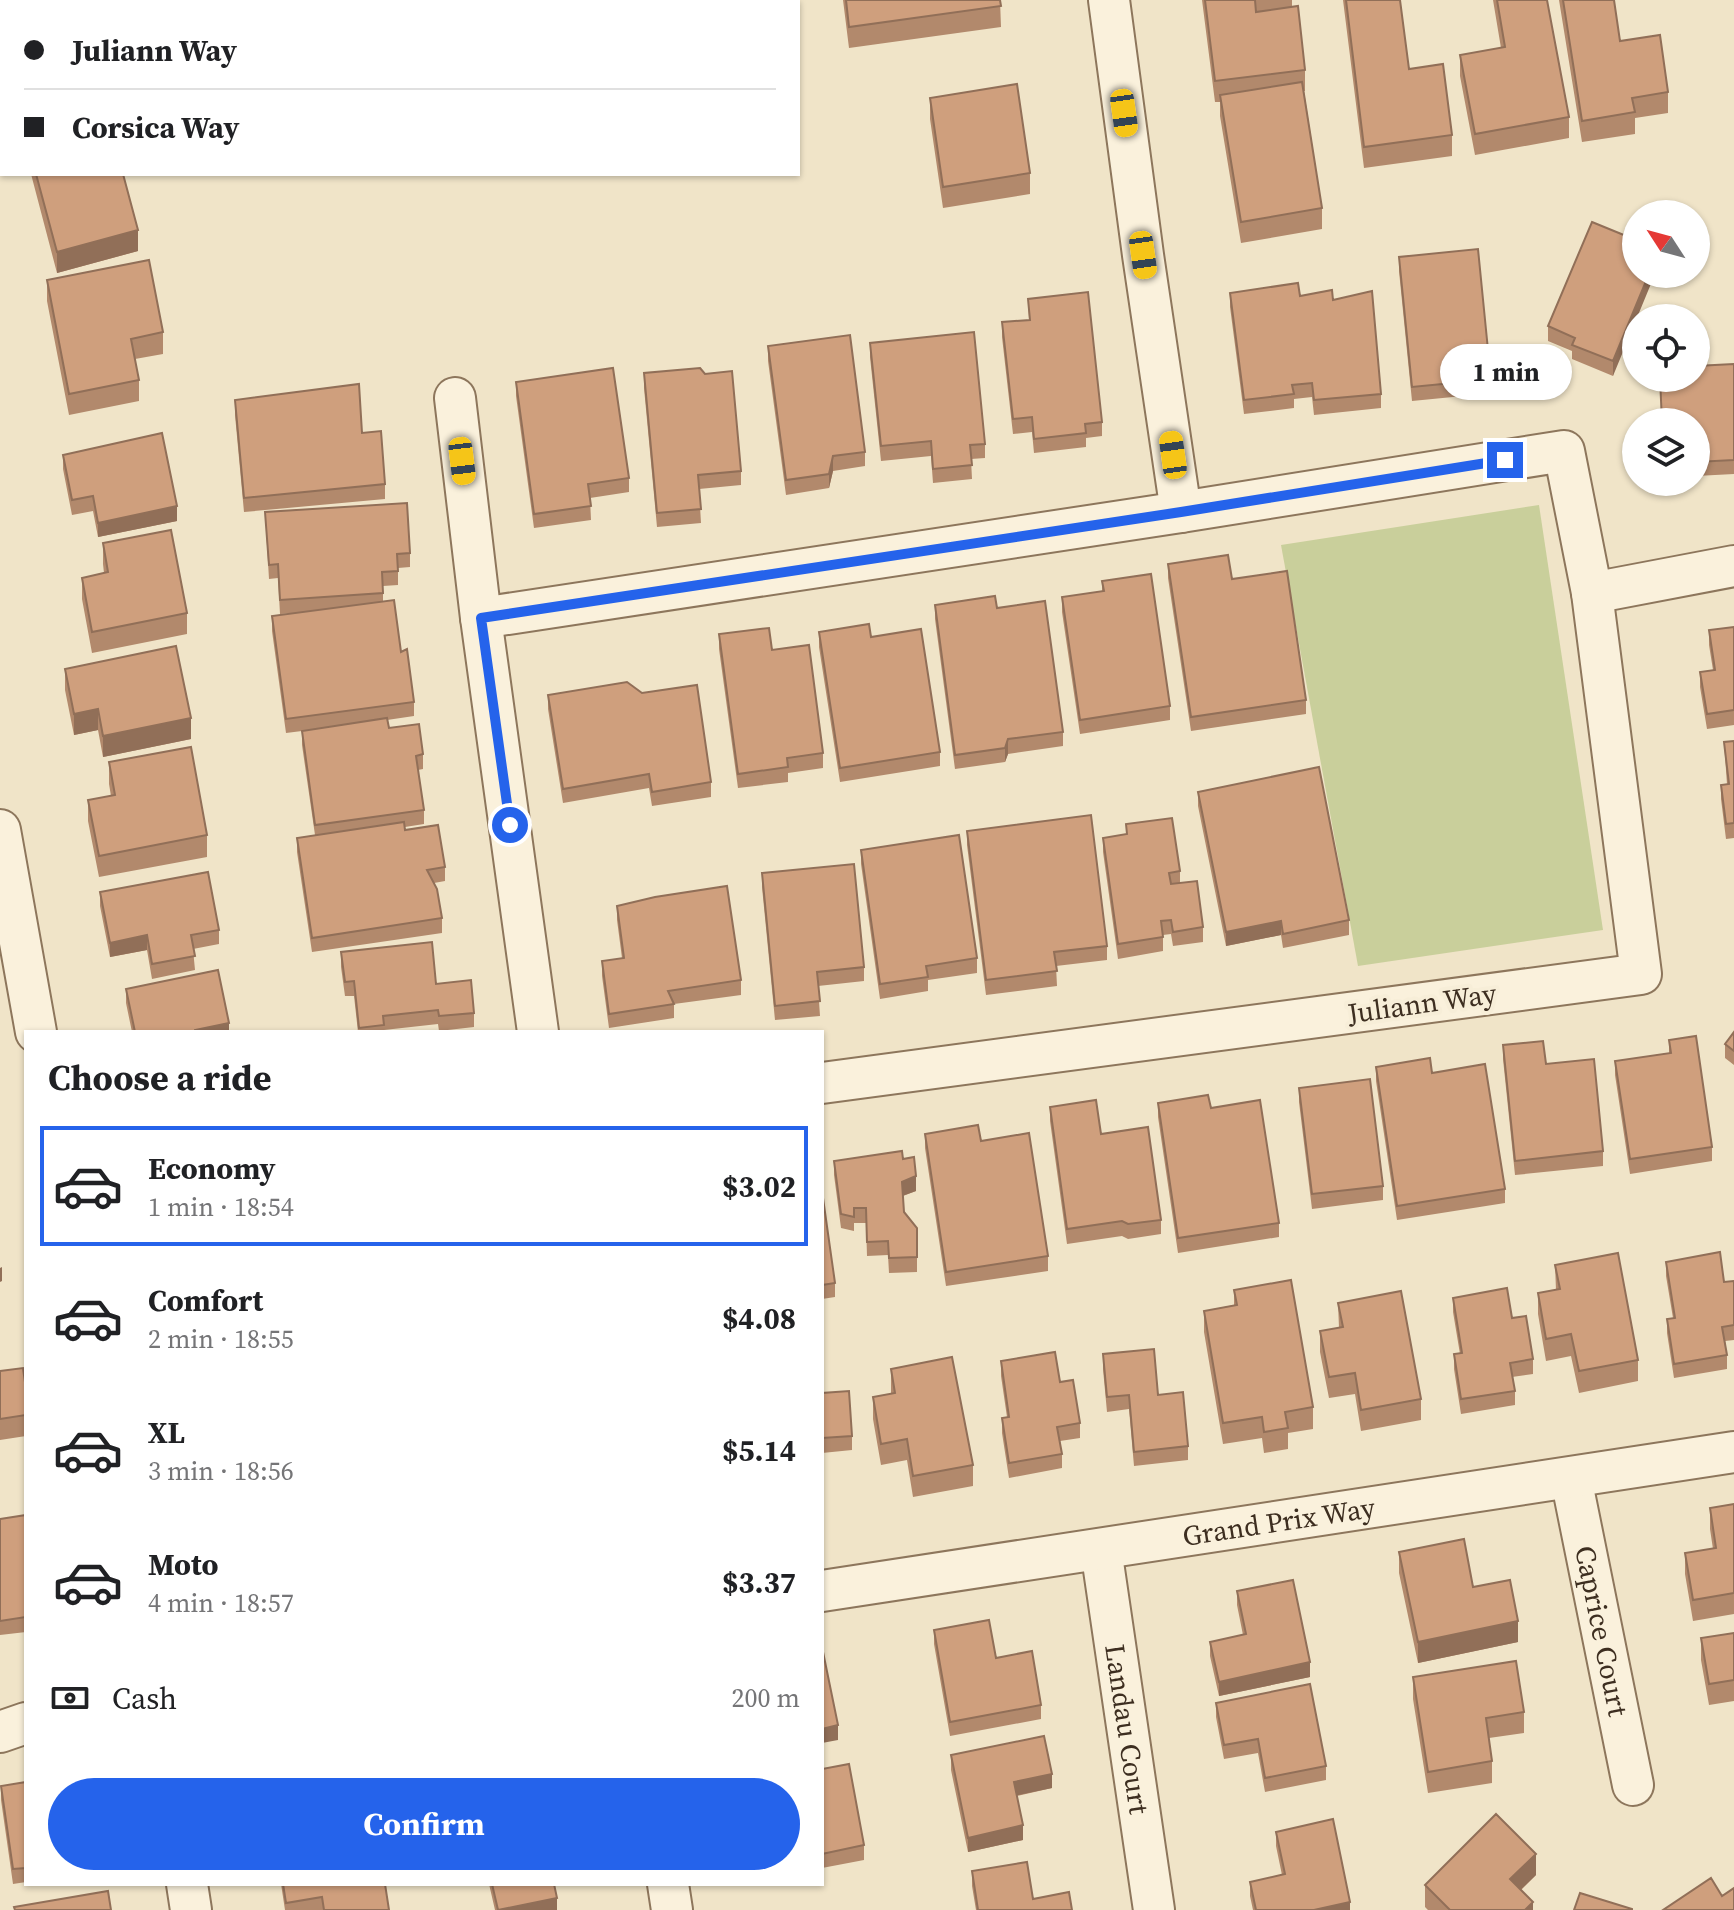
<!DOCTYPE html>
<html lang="en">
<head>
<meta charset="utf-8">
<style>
	body { margin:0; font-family:"Source Serif 4",serif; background:#f2f2f2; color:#202124; height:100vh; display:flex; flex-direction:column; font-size:30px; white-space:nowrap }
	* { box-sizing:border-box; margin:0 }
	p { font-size:26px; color:#757577 }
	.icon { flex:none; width:44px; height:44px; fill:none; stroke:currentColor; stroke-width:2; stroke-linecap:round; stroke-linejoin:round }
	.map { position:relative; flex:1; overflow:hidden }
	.details { position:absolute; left:24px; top:1030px; width:800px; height:856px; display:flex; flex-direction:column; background:#fff; border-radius:0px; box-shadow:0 2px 6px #0004 }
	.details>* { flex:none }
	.banner { position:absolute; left:0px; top:0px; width:800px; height:176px; box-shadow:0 2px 6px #0004; display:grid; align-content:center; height:176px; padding:0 24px; background:#fff }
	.needle { width:52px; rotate:306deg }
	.buttons { position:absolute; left:1622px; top:200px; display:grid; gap:16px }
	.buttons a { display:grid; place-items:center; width:88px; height:88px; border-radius:50%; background:#fff; box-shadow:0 2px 6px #0004; font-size:40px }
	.end { position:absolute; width:36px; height:36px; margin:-18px; border:10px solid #2563eb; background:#fff; box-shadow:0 0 0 4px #fff }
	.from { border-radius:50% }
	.bubble { position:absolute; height:56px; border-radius:28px; background:#fff; box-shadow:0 2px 6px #0004; font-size:26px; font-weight:700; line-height:56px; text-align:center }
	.car { position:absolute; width:24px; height:48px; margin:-24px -12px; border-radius:10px; box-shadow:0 0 6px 2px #0007; background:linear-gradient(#f5c518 24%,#345 0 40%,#f5c518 0 76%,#345 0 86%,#f5c518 0) }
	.banner b { display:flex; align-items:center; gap:28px; height:76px; font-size:30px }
	.banner b+b { border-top:2px solid #e0e0e0 }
	.banner i { width:20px; height:20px; background:#202124 }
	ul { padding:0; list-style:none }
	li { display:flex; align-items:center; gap:24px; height:120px; margin:0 16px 12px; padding:0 8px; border:4px solid transparent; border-radius:0px }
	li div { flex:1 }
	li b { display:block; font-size:30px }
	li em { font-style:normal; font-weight:700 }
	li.selected { border-color:#2563eb }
	li>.icon { width:72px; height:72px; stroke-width:1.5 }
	h2 { padding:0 24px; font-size:36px; line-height:96px }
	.pay { display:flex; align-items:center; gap:20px; height:88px; padding:0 24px; font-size:30px }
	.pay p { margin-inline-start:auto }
	.action { display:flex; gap:16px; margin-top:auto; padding:16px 24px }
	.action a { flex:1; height:92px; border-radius:48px; background:#2563eb; color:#fff; font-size:32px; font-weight:700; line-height:92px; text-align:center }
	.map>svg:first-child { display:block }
	.green { fill:#c9cf9b }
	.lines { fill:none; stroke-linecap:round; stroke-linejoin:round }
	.street-casing { stroke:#8d765c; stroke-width:44 }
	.street { stroke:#faf1dc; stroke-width:40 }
	.wall { fill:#b2896c }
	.shaded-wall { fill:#916f58 }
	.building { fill:#cf9f7d; stroke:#916f58; stroke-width:2 }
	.route { stroke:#2563eb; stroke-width:10 }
	.labels { text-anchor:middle; stroke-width:8; stroke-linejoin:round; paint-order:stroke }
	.street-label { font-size:28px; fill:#3d2e20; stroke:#f7eed8 }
</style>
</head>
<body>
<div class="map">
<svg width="1734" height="1910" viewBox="0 0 1734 1910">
	<rect width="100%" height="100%" fill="#f0e4c8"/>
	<path class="green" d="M1539,505L1603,930L1358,966L1281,545Z"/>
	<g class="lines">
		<defs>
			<g id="street">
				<path d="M1109,0L1143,255L1181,512"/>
				<path d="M455,398L481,618L538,1032"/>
				<path d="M1592,593L1734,566"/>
				<path d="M481,618L1181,512L1564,451L1592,593L1641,974L822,1083"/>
				<path d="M0,830L36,1032"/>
				<path id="s1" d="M1571,1478L1633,1785"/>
				<path id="s2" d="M1101,1549L1154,1910"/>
				<path id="s3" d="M822,1591L1734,1452"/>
				<path d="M0,1732L26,1723"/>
				<path d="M187,1884L191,1910"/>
				<path d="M668,1884L672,1910"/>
			</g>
		</defs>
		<use href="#street" class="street-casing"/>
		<use href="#street" class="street"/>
	</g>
	<path class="wall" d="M843,0H1000L1001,27L849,48Z
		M1202,0H1292V7L1305,70V91H1304L1322,208V229L1241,243L1220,116V102H1215Z
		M1343,0H1400L1409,69L1452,135V156L1364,168Z
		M1493,0H1547L1569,117V138L1475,155L1460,76V55L1501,48Z
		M1559,0H1614L1620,41L1668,92V113L1635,118V134L1582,142Z
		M930,98L1030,173V194L943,208L930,119Z
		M31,174H123L138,251L57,273Z
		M1636,240L1613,376L1572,359V351L1548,341V326Z
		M1399,257L1488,350V364L1461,367L1463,396L1412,401L1399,271Z
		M47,280L163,332V354L135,359L139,380V401L69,415L47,301Z
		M1230,293L1300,296L1333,300L1381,394V408L1314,415L1312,397L1294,399V408L1244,414L1230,307Z
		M1028,299L1102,422V436L1086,438V447L1034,453L1032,432L1013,434L1002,337V322L1029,320Z
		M870,343L985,444V458L971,459L972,479L933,483L931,456L881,461L870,357Z
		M768,346L865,452V466L833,471L829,488L786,495L768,361Z
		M1734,364V474L1696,476V422H1662L1660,378Z
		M644,373L741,471V485L699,489L701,523L657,527L644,388Z
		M516,382L629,478V492L590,498L591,520L534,528L516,396Z
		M235,400L362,433L385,484V499L244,512L235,415Z
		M63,455L177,521L98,537L93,511L72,515L63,469Z
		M265,512L410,553V567L398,568V585L383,586V602L401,652L414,702V716L387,720L389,728L423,754V769L418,770L424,810V824L405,827V830L445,867V881L434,883L442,918V933L312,952L297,852V838L315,835L302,745V731L286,733L272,631V616L301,613L280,614L278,578L269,579Z
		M103,543L187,613V634L92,653L82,599V578L104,573L103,564Z
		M1168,564L1232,579L1306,700V714L1191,731L1168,578Z
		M1102,581L1170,706V720L1080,734L1062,612V597L1102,592Z
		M935,605L997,608L1063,732V746L1008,754L1005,762L955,769L935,619Z
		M1734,627V725L1707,729L1700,687V672L1713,670L1709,645V630Z
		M819,632L940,752V766L840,782L819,647Z
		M719,634L772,650L823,753V768L788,773V782L738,788L719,649Z
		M65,669L191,739L103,757L98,730L74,735L65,690Z
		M548,695L711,782V797L652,806L649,788L563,803L548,709Z
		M1734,741V838L1726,839L1721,799V785L1727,784L1724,742Z
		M109,762L207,835V857L99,877L88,821V800L111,796L109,784Z
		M1198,792L1349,920V935L1283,948L1281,935L1226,946L1198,806Z
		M1126,824L1180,871V883L1203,927V942L1173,946L1171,934L1163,935V951L1118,959L1103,852V838L1126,834Z
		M967,831L1107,946V960L1056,966L1057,986L986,995L967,845Z
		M861,850L977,958V973L928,980V991L880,999L861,864Z
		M762,873L864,967V981L818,986L820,1016L775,1020L762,887Z
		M100,892L219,930V944L193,949L195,970L152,979L147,950L110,957L100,906Z
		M617,906L741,980V995L674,1004V1018L609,1028L602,976V961L622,958L617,920Z
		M341,952L436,984L474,1013V1027L439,1031L438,1024L384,1030V1032H358L354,996H345L341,967Z
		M126,989L229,1032H132L126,1003Z
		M1734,1032V1065L1725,1058V1044Z
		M1669,1040L1712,1147V1161L1630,1174L1615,1075V1061L1669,1053Z
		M1503,1045L1546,1064L1603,1151V1166L1515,1175L1503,1059Z
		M1376,1067L1432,1073L1505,1189V1203L1397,1220L1376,1081Z
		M1299,1088L1383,1186V1200L1312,1209L1299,1102Z
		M1158,1103L1211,1108L1279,1223V1237L1178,1253L1158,1117Z
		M1050,1107L1101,1134L1161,1220V1234L1128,1239L1122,1236L1067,1244L1050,1121Z
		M925,1134L981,1141L1048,1256V1271L946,1286L925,1148Z
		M903,1159L916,1191L903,1196L904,1212L917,1228V1272L889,1273L888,1255L867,1256L866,1223H854V1231L841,1228L834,1175V1161Z
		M822,1191L835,1283V1297L822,1299Z
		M1666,1262L1724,1282L1734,1281V1340L1725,1341L1727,1355V1369L1674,1378L1667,1333V1319L1673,1318L1666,1276Z
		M1555,1265L1638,1360V1381L1579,1393L1571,1356L1546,1361L1538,1314V1293L1556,1290Z
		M1234,1290L1313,1407V1429L1288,1433V1449L1264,1453L1262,1438L1223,1444L1204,1332V1311L1234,1305Z
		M1453,1298L1512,1318L1533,1359V1374L1512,1377L1515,1391V1405L1461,1414L1454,1369V1354H1460L1453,1312Z
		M1338,1303L1421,1399V1420L1361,1431L1355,1394L1329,1398L1320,1352V1331L1339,1328Z
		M1103,1354L1158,1395L1188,1446V1460L1134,1466L1129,1409L1107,1412L1103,1369Z
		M1001,1361L1060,1382L1080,1423V1438L1060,1441L1062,1454V1468L1009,1478L1002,1433V1418L1007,1417L1001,1376Z
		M891,1369L973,1465V1486L913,1497L907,1460L881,1465L873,1419V1397L891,1394Z
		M0,1371L26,1389V1436L0,1440Z
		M822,1393L852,1436V1450L822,1453Z
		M1734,1504V1614L1693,1621L1685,1574V1553L1713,1549L1710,1529V1508Z
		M26,1515V1632L0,1635V1519Z
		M1399,1552L1473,1587L1518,1642L1418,1663L1399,1573Z
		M1237,1591L1310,1677L1219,1696L1210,1656V1642L1243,1635L1237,1605Z
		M934,1630L996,1658L1041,1705V1719L950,1736L934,1644Z
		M1734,1633V1701L1709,1705L1701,1660V1638Z
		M1413,1677L1524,1712V1733L1489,1738L1492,1761V1783L1428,1793L1413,1699Z
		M1216,1703L1326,1766V1780L1265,1792L1258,1753L1224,1759L1216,1717Z
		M951,1755L1052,1788L1017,1796L1023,1840L968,1852L951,1770Z
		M822,1769L864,1845V1860L822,1868Z
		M26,1782V1882L13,1884L1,1800V1786Z
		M1276,1832L1350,1910H1253L1250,1896V1882L1282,1875L1276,1846Z
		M972,1871L1033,1899L1072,1910H976L972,1886Z
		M1536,1875L1521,1890L1533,1910H1428L1425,1907V1885Z
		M281,1884H385L389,1910H285Z
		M489,1884H554L557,1910H495Z"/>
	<path class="shaded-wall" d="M138,230V251L57,273V252Z
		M1649,274H1655L1613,376V361Z
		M833,456V471L829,488V474Z
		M177,506V521L98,537V523Z
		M98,709V730L74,735V714Z
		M191,718V739L103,757V736Z
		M1008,739V754L1005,762V748Z
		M1281,921V935L1226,946V932Z
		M147,935V950L110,957V943Z
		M229,1023V1032H195V1030Z
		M916,1176V1191L902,1196V1182Z
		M2,1267V1281L0,1282V1268Z
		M1518,1621V1642L1418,1663V1642Z
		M1310,1662V1677L1219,1696V1682Z
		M838,1725V1740L822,1743V1729Z
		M1052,1774V1788L1014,1796V1782Z
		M1023,1825V1840L968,1852V1838Z
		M1536,1854V1875L1510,1900V1879Z
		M557,1898V1910H498Z
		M1350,1902V1910H1314Z
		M1533,1902V1910H1525Z"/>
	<path class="building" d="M32,0H115V2H19Z
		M670,0H708L709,2H670Z
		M846,0H1000L1001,6L849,27Z
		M1205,0H1255L1256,12L1298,6L1305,70L1215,81Z
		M1346,0H1400L1409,69L1443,64L1452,135L1364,147Z
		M1497,0H1547L1569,117L1475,134L1460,55L1505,47Z
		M1563,0H1614L1620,41L1660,35L1668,92L1632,98L1635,112L1582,121Z
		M1302,82L1322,208L1241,222L1220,95Z
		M1017,84L1030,173L943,187L930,98Z
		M36,174H123L138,230L57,252Z
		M1592,222L1636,240V274H1649L1613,361L1572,345L1575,338L1548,326Z
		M1478,249L1488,350L1460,353L1463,382L1412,387L1399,257Z
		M149,260L163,332L131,339L139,380L69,394L47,280Z
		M1298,283L1300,296L1332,290L1333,300L1372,291L1381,394L1314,400L1312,383L1292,385L1294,394L1244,400L1230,293Z
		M1088,292L1102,422L1085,424L1086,433L1034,439L1032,417L1013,419L1002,322L1030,320L1028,299Z
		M974,332L985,444L970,445L972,465L933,469L931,441L881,446L870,343Z
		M850,335L865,452L833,456L829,474L786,480L768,346Z
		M1734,364V460L1696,462V422H1662L1660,378H1696V366Z
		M613,368L629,478L588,484L591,506L534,514L516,382Z
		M700,368L705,374L732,371L741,471L698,475L701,509L657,513L644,373Z
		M359,384L362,433L381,431L385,484L244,498L235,400Z
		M162,433L177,506L98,523L93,496L72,500L63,455Z
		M407,503L410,553L397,554L398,571L382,572L383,593L280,600L278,564L269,565L265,512Z
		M171,530L187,613L92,632L82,578L108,572L103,543Z
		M1228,555L1232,579L1287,571L1306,700L1191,717L1168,564Z
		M1151,574L1170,706L1080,720L1062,597L1104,591L1102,581Z
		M995,596L997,608L1045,601L1063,732L1008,739L1005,748L955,755L935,605Z
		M394,600L401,652L407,649L414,702L286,719L272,616Z
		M869,624L871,637L921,629L940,752L840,768L819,632Z
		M1734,627V710L1707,714L1700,672L1715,670L1709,630Z
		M769,628L772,650L809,645L823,753L787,758L788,767L738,774L719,634Z
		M176,646L191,718L103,736L98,709L74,714L65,669Z
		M627,682L642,693L697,685L711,782L652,792L649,774L563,789L548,695Z
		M387,718L389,728L419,724L423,754L416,756L424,810L315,825L302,731Z
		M1734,741V823L1726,824L1721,785L1729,784L1724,742Z
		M191,747L207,835L99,856L88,800L115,795L109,762Z
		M1319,767L1349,920L1283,934L1281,921L1226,932L1198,792Z
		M1091,815L1107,946L1054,952L1057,971L986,980L967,831Z
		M1172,818L1180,871L1169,873L1171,884L1197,881L1203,927L1173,932L1171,920L1161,921L1163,937L1118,944L1103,838L1127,834L1126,824Z
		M404,822L405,830L438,825L445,867L427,870L437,889L442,918L312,938L297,838Z
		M959,835L977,958L926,966L928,977L880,984L861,850Z
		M854,864L864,967L817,972L820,1001L775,1006L762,873Z
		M208,872L219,930L191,935L195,956L152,964L147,935L110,943L100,892Z
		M727,886L741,980L668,991L674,1004L609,1014L602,961L624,958L617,906L655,897Z
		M432,942L436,984L471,980L474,1013L439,1016L438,1010L383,1016L384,1025L359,1028L354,981L345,982L341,952Z
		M218,970L229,1023L195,1030V1032H135L126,989Z
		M1734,1032V1051L1725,1044Z
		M1696,1036L1712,1147L1630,1159L1615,1061L1671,1053L1669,1040Z
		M1543,1041L1546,1064L1594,1059L1603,1151L1515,1161L1503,1045Z
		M1430,1058L1432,1073L1485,1064L1505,1189L1397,1206L1376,1067Z
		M1370,1079L1383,1186L1312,1194L1299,1088Z
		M1208,1095L1211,1108L1260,1100L1279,1223L1178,1238L1158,1103Z
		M1096,1100L1101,1134L1148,1127L1161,1220L1128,1224L1122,1221L1067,1229L1050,1107Z
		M978,1125L981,1141L1029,1133L1048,1256L946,1272L925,1134Z
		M902,1151L903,1159L914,1157L916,1176L902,1182L904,1212L917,1228V1257L889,1258L888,1241L867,1242L866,1208H854V1217L841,1214L834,1161Z
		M822,1191L835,1283L822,1285Z
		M1720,1252L1724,1282L1734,1281V1325L1722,1327L1727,1355L1674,1364L1667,1319L1675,1318L1666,1262Z
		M1618,1253L1638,1360L1579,1371L1571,1334L1546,1339L1538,1293L1560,1289L1555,1265Z
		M1291,1280L1313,1407L1285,1412L1288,1428L1264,1432L1262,1417L1223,1423L1204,1311L1237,1305L1234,1290Z
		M1507,1288L1512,1318L1526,1316L1533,1359L1510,1363L1515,1391L1461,1399L1454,1354L1462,1353L1453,1298Z
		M1401,1291L1421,1399L1361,1410L1355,1373L1329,1377L1320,1331L1343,1327L1338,1303Z
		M1154,1349L1158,1395L1183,1392L1188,1446L1134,1452L1129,1395L1107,1397L1103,1354Z
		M1055,1352L1060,1382L1073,1380L1080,1423L1057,1427L1062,1454L1009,1463L1002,1418L1009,1417L1001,1361Z
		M952,1357L973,1465L913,1476L907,1439L881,1444L873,1397L895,1393L891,1369Z
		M23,1368L26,1389V1415L0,1419V1371Z
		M849,1391L852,1436L822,1438V1393Z
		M1734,1504V1593L1693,1600L1685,1553L1716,1548L1710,1508Z
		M26,1515V1617L0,1621V1519Z
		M1464,1539L1473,1587L1510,1580L1518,1621L1418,1642L1399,1552Z
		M1293,1580L1310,1662L1219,1682L1210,1642L1246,1634L1237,1591Z
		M989,1620L996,1658L1032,1651L1041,1705L950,1722L934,1630Z
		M1734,1633V1680L1709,1684L1701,1638Z
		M822,1647L838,1725L822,1729Z
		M1516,1661L1524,1712L1486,1718L1492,1761L1428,1772L1413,1677Z
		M1310,1684L1326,1766L1265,1778L1258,1739L1224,1745L1216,1703Z
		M1044,1736L1052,1774L1014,1782L1023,1825L968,1838L951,1755Z
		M849,1764L864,1845L822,1854V1769Z
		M26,1782V1868L13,1869L1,1786Z
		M1496,1814L1536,1854L1510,1879L1533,1902L1525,1910H1450L1425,1885Z
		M1333,1819L1350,1902L1314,1910H1256L1250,1882L1285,1874L1276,1832Z
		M1027,1862L1033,1899L1069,1892L1072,1910H978L972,1871Z
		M1711,1878L1722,1896L1734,1888V1910H1663Z
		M283,1884H385L389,1910H324L322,1897L286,1903Z
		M492,1884H554L557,1898L498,1910Z
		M108,1891L111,1910H15L14,1907Z
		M1580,1893L1632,1909V1910H1574Z"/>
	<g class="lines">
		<path class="route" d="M510,825L481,618L1181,512L1505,460"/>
	</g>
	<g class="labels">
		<g class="street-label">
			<text transform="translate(1422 1003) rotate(-8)" y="10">Juliann Way</text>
			<text dy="10" stroke="none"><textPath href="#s3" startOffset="462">Grand Prix Way</textPath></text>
			<text dy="10" stroke="none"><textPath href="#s1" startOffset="156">Caprice Court</textPath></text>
			<text dy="10" stroke="none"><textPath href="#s2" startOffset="182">Landau Court</textPath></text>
		</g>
	</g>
</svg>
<div class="buttons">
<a><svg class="needle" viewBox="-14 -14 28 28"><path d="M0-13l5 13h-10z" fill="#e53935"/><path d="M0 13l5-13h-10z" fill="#757577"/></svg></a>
<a><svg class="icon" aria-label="locate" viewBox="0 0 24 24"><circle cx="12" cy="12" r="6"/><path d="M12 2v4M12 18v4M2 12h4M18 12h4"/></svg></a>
<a><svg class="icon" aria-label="layers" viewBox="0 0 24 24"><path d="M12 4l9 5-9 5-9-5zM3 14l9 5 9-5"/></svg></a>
</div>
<i class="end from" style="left:510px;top:825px"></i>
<i class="end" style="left:1505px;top:460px"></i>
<div class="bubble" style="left:1440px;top:344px;width:132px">1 min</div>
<i class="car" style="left:1124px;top:113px;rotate:172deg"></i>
<i class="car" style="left:1143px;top:255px;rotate:172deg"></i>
<i class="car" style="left:1173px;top:455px;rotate:352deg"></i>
<i class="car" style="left:462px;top:461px;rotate:173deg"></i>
<div class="banner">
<b><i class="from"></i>Juliann Way</b>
<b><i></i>Corsica Way</b>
</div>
<section class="details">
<h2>Choose a ride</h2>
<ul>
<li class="selected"><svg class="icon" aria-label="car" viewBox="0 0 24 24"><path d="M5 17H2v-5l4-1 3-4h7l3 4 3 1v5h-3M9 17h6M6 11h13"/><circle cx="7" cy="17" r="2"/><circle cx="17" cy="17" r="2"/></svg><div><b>Economy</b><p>1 min · 18:54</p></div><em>$3.02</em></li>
<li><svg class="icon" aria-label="car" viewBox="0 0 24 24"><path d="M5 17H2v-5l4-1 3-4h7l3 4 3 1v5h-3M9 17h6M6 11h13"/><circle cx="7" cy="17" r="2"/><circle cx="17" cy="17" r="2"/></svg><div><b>Comfort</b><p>2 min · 18:55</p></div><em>$4.08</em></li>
<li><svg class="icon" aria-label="car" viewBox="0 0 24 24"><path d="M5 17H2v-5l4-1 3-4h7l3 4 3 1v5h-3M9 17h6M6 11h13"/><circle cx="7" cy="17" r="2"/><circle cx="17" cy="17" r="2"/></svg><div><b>XL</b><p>3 min · 18:56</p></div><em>$5.14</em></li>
<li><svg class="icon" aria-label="car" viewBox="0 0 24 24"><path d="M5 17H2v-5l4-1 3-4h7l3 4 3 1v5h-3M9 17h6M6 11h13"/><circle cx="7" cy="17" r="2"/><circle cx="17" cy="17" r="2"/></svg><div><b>Moto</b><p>4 min · 18:57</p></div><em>$3.37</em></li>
</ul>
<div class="pay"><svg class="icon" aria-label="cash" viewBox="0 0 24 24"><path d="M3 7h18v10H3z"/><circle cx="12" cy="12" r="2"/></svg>Cash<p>200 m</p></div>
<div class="action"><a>Confirm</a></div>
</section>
</div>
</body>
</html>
